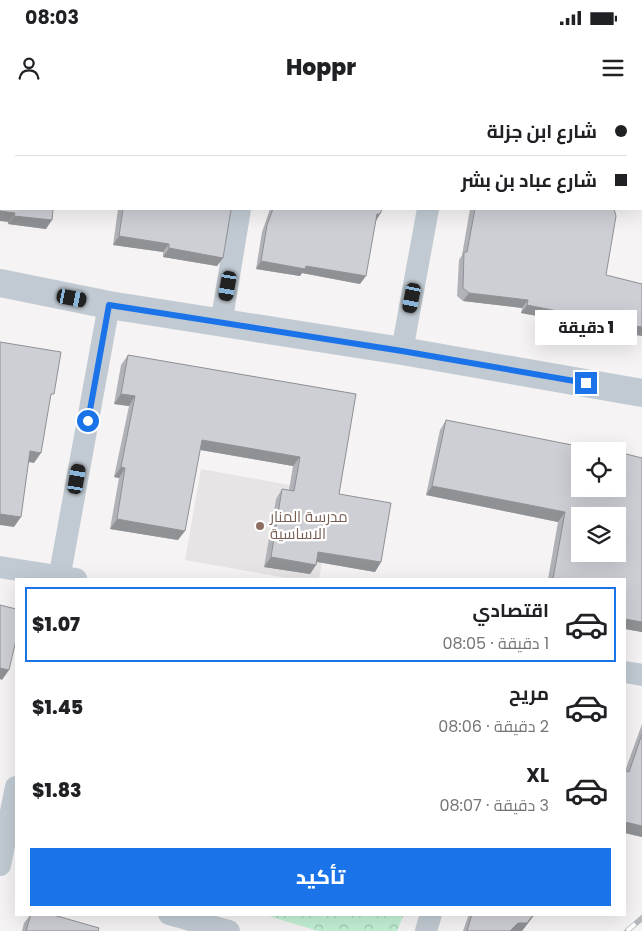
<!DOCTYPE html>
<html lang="ar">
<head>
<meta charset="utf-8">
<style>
	body { margin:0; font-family:Poppins,Cairo,sans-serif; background:#f2f2f2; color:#202124; direction:rtl; height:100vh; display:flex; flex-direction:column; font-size:19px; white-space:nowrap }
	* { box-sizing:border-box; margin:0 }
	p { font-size:16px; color:#757577 }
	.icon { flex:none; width:28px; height:28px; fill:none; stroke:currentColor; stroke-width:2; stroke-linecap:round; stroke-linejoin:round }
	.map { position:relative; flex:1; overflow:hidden; direction:ltr }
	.drawer { position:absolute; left:15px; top:478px; width:611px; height:338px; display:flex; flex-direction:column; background:#fff; border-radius:0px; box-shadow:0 5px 20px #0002; direction:rtl }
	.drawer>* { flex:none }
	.hud { position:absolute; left:0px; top:0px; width:642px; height:110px; box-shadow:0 5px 20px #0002; direction:rtl; display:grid; align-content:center; height:110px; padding:0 15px; background:#fff }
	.buttons { position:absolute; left:571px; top:342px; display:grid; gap:10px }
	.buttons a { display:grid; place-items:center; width:55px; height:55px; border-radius:0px; background:#fff; box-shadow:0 5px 20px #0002; font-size:25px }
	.end { position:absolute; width:22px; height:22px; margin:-11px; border:6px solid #1a73e8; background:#fff; box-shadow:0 0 0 2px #fff }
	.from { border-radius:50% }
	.bubble { position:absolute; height:35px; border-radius:0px; background:#fff; box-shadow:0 5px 20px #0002; font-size:16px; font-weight:800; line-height:35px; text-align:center; direction:rtl }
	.car { position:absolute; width:15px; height:30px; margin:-15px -8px; border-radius:6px; box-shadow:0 0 4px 1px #0007; background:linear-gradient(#222 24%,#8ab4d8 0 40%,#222 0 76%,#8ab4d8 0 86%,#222 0) }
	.hud b { display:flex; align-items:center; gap:18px; height:48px; font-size:19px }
	.hud b+b { border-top:1px solid #e0e0e0 }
	.hud i { width:12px; height:12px; background:#202124 }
	ul { padding:9px 0 0; list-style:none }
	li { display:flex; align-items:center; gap:15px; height:75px; margin:0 10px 8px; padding:0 5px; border:2px solid transparent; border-radius:0px }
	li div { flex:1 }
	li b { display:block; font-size:19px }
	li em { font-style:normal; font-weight:800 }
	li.selected { border-color:#1a73e8 }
	li>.icon { width:45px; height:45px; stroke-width:1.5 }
	.primary-button { display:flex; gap:10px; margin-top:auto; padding:10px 15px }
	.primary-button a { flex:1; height:58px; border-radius:0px; background:#1a73e8; color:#fff; font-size:20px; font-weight:800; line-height:58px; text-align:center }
	.status { display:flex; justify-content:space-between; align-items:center; height:35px; padding:0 25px; background:#fff; direction:ltr }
	.status svg { height:14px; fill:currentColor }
	header { display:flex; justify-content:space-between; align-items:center; height:65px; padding:0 15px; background:#fff; font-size:22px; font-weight:800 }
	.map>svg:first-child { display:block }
	.education { fill:#e6e4e5 }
	.forest { fill:url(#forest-crowns) }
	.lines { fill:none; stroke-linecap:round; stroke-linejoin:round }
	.minor { stroke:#c1cad2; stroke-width:22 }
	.tertiary { stroke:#c1cad2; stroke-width:28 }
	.rail-casing { stroke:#b5b8bd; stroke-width:5.5 }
	.rail { stroke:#fff; stroke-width:4; stroke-dasharray:11; stroke-linecap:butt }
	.wall { fill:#b0b2b7 }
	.shaded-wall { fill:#909195 }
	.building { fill:#cdcfd5; stroke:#909195; fill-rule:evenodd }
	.route { stroke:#1a73e8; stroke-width:6 }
	.education-dot { fill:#8d6e63; stroke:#fff; stroke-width:2 }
	.labels { text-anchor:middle; stroke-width:4.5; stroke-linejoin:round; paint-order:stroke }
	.education-label { font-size:15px; fill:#785e54; stroke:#fff; text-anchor:start }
</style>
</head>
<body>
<div class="status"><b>08:03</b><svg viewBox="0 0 49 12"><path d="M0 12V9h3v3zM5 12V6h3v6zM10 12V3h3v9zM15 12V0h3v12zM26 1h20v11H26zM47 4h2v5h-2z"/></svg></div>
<header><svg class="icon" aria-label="menu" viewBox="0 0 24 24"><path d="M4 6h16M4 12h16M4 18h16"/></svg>Hoppr<svg class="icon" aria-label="person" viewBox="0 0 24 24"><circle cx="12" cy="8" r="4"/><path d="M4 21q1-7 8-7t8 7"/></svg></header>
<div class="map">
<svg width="642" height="831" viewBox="0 0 642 831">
	<defs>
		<pattern id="forest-crowns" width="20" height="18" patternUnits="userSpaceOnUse" patternTransform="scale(1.25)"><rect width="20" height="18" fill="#c3f1d5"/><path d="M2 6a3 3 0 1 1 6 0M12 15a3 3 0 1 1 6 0" fill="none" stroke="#a0c6b0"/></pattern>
	</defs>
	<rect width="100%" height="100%" fill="#f5f3f3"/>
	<path class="education" d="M201,369L334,393L319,479H293L185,460Z"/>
	<path class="forest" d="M262,814H404L397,831H318Z"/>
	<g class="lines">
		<path class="minor" d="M579,0V1
			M258,1V0
			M449,1V0
			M221,224L240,109
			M402,251L428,109
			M0,467L76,479
			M59,479L109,205
			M625,572L642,575
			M0,765L16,687
			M169,814L229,831
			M426,831L431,814"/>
		<path class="tertiary" d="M536,0L543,1
			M641,16H642
			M0,183L109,205L402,251L642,293"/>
		<defs>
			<path id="rail" d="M627,831L642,818"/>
		</defs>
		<use href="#rail" class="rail-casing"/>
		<use href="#rail" class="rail"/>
	</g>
	<path class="wall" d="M1,1L53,109L46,129L8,124Z
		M118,109H226L223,158L217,166L163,157V152L113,145Z
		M270,109H382L380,114L376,121L360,184L302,173L300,176L256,169L262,132Z
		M470,109H614L606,175L642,184L592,229V226L521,213L522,208L463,201L457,196L459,160L462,155Z
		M128,255L356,294L339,394L381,462L375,472L317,462L310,474L264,467L276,399L282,389L289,390L293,366L200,350L178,440L110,429L119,378L114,377L129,306L114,304L121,265Z
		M446,320L580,347L583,344L642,358V532L625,529V479H548L558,422L426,395L440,330Z
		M642,624V737L625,733V671Z
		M31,814L98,831H22L24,823Z
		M469,814H535L522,831H463Z"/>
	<path class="shaded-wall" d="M0,111L15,113L9,122L0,121Z
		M377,114H380L375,122Z
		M14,116L52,120L46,129L8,124Z
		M119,136L169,144L163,152L113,145Z
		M169,148L223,158L217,166L163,157Z
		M261,161L306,166L366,176L360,184L302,173L300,176L256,169Z
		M469,193L528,200L522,208L463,201Z
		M527,205L598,219L592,226L521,213Z
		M597,221L642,227V236L592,229Z
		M121,294L135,296L129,306L114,304Z
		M202,340L300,357L293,366L195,349Z
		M30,351L41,353L34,363L23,361Z
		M121,367L125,368L119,378L114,377Z
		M432,386L565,412L558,422L426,395Z
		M0,414L21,417L14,427L0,425Z
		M117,419L185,431L178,440L110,429Z
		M318,452L381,462L375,472L312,461Z
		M271,457L316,465L310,474L264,467Z
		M625,519L642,522V532L625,529Z
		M0,568L9,570L2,580L0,579Z
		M625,722L642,726V737L625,733Z
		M535,814L522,831H510L518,823Z"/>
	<path class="building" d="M0,0H126V1H1V109H53L52,120L14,116L15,113L0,111Z
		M195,0H250L249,1H194Z
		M289,0H321L327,1H288Z
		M641,51H642V91H641Z
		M123,109H226L231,110L223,158L169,148V144L119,136Z
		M273,109H382L380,114H377L366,176L306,166L305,169L261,161L267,125Z
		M475,109H614L616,116L606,175L642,184V227L597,221L598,219L527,205L528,200L469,193L463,188L464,152H467Z
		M0,242L61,252L54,294H51L41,353L30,351L21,417L0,414Z
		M128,255L356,294L339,394L391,403L381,462L318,452L316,465L271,457L282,389L294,391L300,357L202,340L185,431L117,419L125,368L121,367L135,296L121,294Z
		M446,320L582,347L583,344L613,351H580V389H618V352L642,358V522L625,519V479H553L565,412L432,386ZM580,416H618V454H580Z
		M0,505L16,509V540L9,570L0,568Z
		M642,634V726L625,722V671L629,672Z
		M31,814H50L99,828L98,831H26Z
		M472,814H534L527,823H518L510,831H467Z"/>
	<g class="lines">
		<path class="route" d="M88,321L109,205L402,251L586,283"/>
	</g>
	<circle class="education-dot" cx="260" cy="426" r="5"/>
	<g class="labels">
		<g class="education-label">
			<text x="270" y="422">مدرسة المنار<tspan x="270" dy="17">الاساسية</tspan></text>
		</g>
	</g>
</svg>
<div class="buttons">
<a><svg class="icon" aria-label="locate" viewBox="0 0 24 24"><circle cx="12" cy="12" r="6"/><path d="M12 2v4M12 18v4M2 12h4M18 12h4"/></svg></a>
<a><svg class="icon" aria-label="layers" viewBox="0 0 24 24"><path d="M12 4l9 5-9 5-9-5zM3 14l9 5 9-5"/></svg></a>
</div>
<i class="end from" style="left:88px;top:321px"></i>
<i class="end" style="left:586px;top:283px"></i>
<div class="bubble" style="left:535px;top:210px;width:102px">1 دقيقة</div>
<i class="car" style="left:228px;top:186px;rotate:190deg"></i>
<i class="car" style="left:72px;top:198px;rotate:101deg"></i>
<i class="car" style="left:412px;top:198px;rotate:191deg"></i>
<i class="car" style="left:77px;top:379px;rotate:10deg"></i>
<div class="hud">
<b><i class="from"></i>شارع ابن جزلة</b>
<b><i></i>شارع عباد بن بشر</b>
</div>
<section class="drawer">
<ul>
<li class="selected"><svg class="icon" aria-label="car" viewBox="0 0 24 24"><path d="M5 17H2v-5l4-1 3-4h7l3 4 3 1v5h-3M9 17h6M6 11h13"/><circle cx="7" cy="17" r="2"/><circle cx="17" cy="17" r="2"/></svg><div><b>اقتصادي</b><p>1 دقيقة · 08:05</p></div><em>$1.07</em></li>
<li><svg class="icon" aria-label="car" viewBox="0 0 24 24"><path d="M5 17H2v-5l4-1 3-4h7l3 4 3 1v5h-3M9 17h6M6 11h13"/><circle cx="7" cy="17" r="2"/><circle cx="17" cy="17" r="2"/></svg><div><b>مريح</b><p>2 دقيقة · 08:06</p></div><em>$1.45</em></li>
<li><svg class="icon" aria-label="car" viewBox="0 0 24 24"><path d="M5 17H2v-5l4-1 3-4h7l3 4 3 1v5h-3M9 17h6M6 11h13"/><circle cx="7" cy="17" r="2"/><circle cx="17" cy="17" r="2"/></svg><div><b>XL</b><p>3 دقيقة · 08:07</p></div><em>$1.83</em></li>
</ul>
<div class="primary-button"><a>تأكيد</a></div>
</section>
</div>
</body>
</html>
